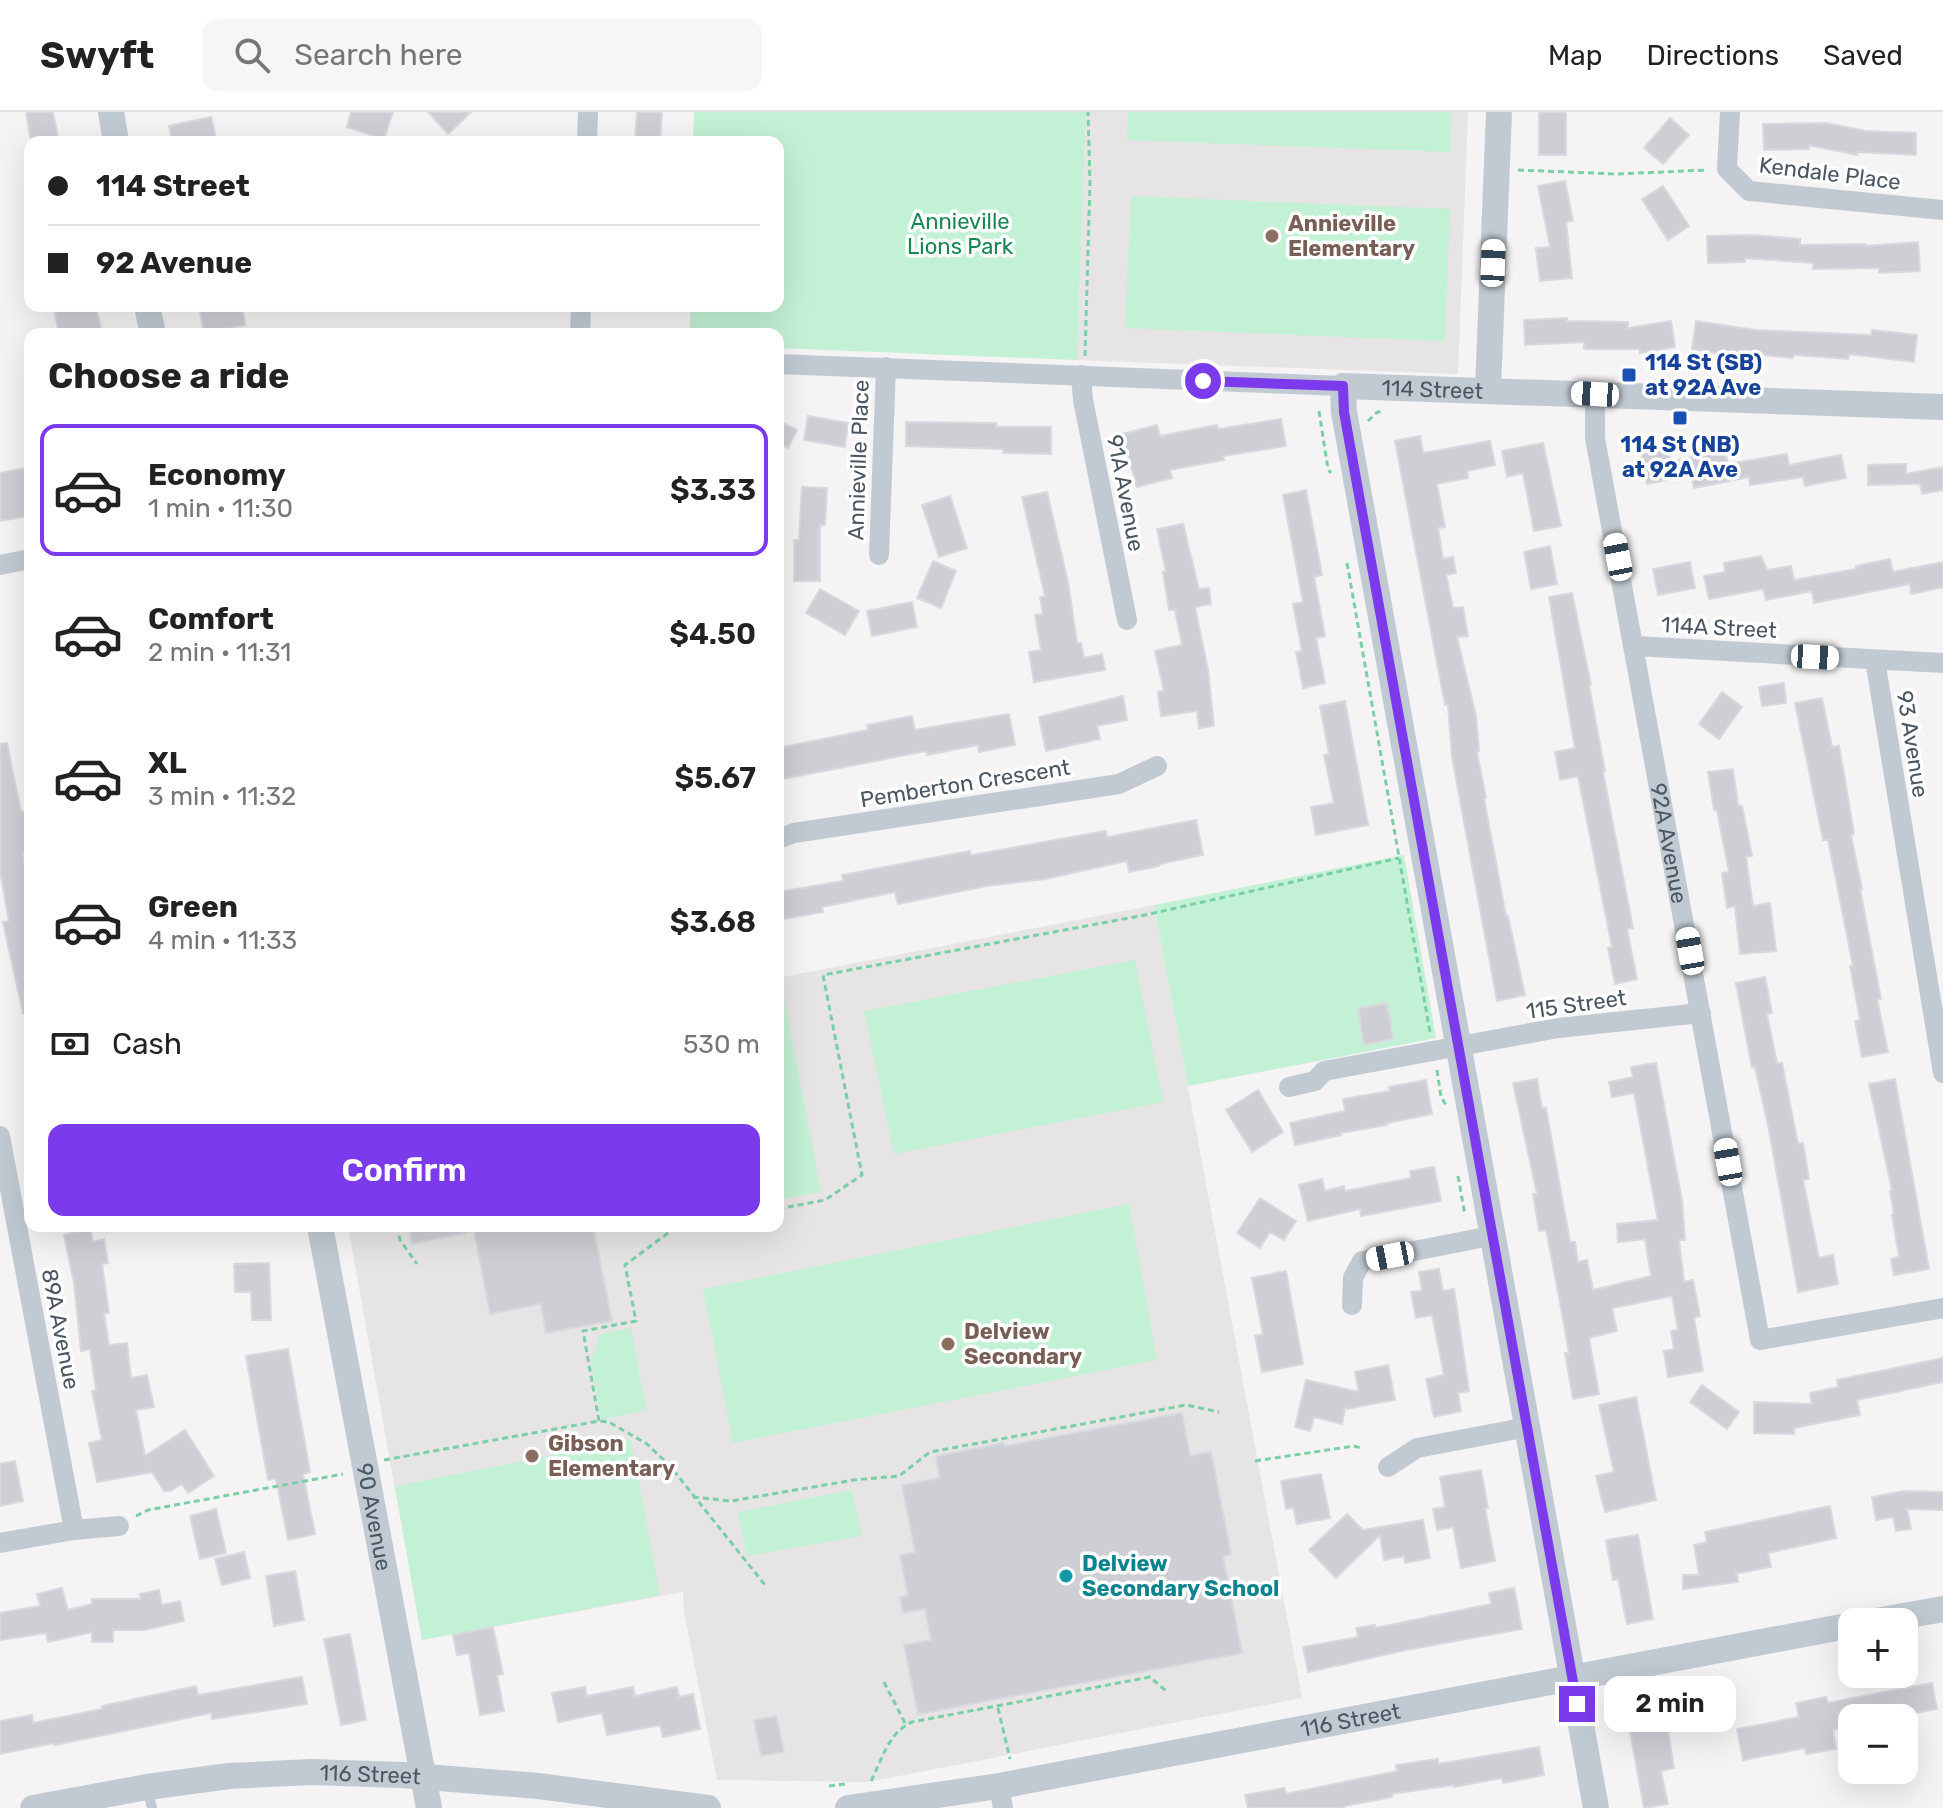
<!DOCTYPE html>
<html lang="en">
<head>
<meta charset="utf-8">
<style>
	body { margin:0; font-family:Rubik,sans-serif; background:#f6f6f6; color:#222; height:100vh; display:flex; flex-direction:column; font-size:30px; white-space:nowrap }
	* { box-sizing:border-box; margin:0 }
	p { font-size:26px; color:#767676 }
	.icon { flex:none; width:44px; height:44px; fill:none; stroke:currentColor; stroke-width:2; stroke-linecap:round; stroke-linejoin:round }
	.map { position:relative; flex:1; overflow:hidden }
	.drawer { position:absolute; left:24px; top:216px; width:760px; height:904px; display:flex; flex-direction:column; background:#fff; border-radius:16px; box-shadow:0 8px 32px #0002 }
	.drawer>* { flex:none }
	.guide { position:absolute; left:24px; top:24px; width:760px; height:176px; border-radius:16px; box-shadow:0 8px 32px #0002; display:grid; align-content:center; height:176px; padding:0 24px; background:#fff }
	.controls { position:absolute; left:1838px; top:1496px; display:grid; gap:16px }
	.controls a { display:grid; place-items:center; width:80px; height:80px; border-radius:16px; background:#fff; box-shadow:0 8px 32px #0002; font-size:40px }
	.end { position:absolute; width:36px; height:36px; margin:-18px; border:10px solid #7c3aed; background:#fff; box-shadow:0 0 0 4px #fff }
	.from { border-radius:50% }
	.bubble { position:absolute; height:56px; border-radius:16px; background:#fff; box-shadow:0 8px 32px #0002; font-size:26px; font-weight:600; line-height:56px; text-align:center }
	.car { position:absolute; width:24px; height:48px; margin:-24px -12px; border-radius:10px; box-shadow:0 0 6px 2px #0007; background:linear-gradient(#fff 24%,#345 0 40%,#fff 0 76%,#345 0 86%,#fff 0) }
	.guide b { display:flex; align-items:center; gap:28px; height:76px; font-size:30px }
	.guide b+b { border-top:2px solid #e0e0e0 }
	.guide i { width:20px; height:20px; background:#222 }
	ul { padding:0; list-style:none }
	li { display:flex; align-items:center; gap:24px; height:132px; margin:0 16px 12px; padding:0 8px; border:4px solid transparent; border-radius:16px }
	li div { flex:1 }
	li b { display:block; font-size:30px }
	li em { font-style:normal; font-weight:600 }
	li.active { border-color:#7c3aed }
	li>.icon { width:72px; height:72px; stroke-width:1.5 }
	h2 { padding:0 24px; font-size:36px; line-height:96px }
	.pay { display:flex; align-items:center; gap:20px; height:88px; padding:0 24px; font-size:30px }
	.pay p { margin-inline-start:auto }
	.action { display:flex; gap:16px; margin-top:auto; padding:16px 24px }
	.action a { flex:1; height:92px; border-radius:16px; background:#7c3aed; color:#fff; font-size:32px; font-weight:600; line-height:92px; text-align:center }
	header { display:flex; align-items:center; gap:48px; box-sizing:border-box; height:112px; padding:0 40px; background:#fff; border-bottom:2px solid #e0e0e0 }
	header strong { font-size:38px }
	nav { display:flex; gap:44px; margin-inline-start:auto; font-size:28px }
	.search { width:560px; height:72px; background:#f6f6f6; display:flex; align-items:center; gap:20px; box-sizing:border-box; padding:0 28px; border-radius:16px; color:#767676; font-size:30px }
	.map>svg:first-child { display:block }
	.education { fill:#e6e4e5 }
	.green { fill:#c3f1d5 }
	.building { fill:#cdcfd5; stroke:#d7d9de; stroke-width:2 }
	.lines { fill:none; stroke-linecap:round; stroke-linejoin:round }
	.path { stroke:#7ad0a6; stroke-width:3; stroke-dasharray:6 4; stroke-linecap:butt }
	.service { stroke:#c1cad2; stroke-width:10 }
	.minor { stroke:#c1cad2; stroke-width:20 }
	.tertiary { stroke:#c1cad2; stroke-width:26 }
	.route { stroke:#7c3aed; stroke-width:10 }
	.education-dot { fill:#8d6e63; stroke:#fff; stroke-width:3 }
	.transit-dot { fill:#1a4fb4; stroke:#fff; stroke-width:3 }
	.culture-dot { fill:#0f9aa8; stroke:#fff; stroke-width:3 }
	.labels { text-anchor:middle; stroke-width:7; stroke-linejoin:round; paint-order:stroke }
	.street-label { font-size:22px; fill:#4a5661; stroke:#fff }
	.park-label { font-size:22px; fill:#17864f; stroke:#fff }
	.education-label { font-size:22px; font-weight:bold; fill:#785e54; stroke:#fff; text-anchor:start }
	.transit-label { font-size:22px; font-weight:bold; fill:#164399; stroke:#fff; text-anchor:start }
	.culture-label { font-size:22px; font-weight:bold; fill:#0d838f; stroke:#fff; text-anchor:start }
</style>
</head>
<body>
<header>
<strong>Swyft</strong>
<div class="search"><svg class="icon" aria-label="search" viewBox="0 0 24 24"><circle cx="10" cy="10" r="6"/><path d="M15 15l6 6"/></svg>Search here</div>
<nav><a>Map</a><a>Directions</a><a>Saved</a></nav>
</header>
<div class="map">
<svg width="1943" height="1696" viewBox="0 0 1943 1696">
	<rect width="100%" height="100%" fill="#f5f3f3"/>
	<path class="education" d="M1086,0H1468L1458,262L1077,248Z
		M1154,793L1302,1586L868,1670L717,1668L684,1500L683,1480L422,1528L348,1114H778V866Z"/>
	<path class="green" d="M694,0H1086L1077,248L778,236V222H690V194H778V30H693Z
		M1128,0H1451L1450,40L1127,28Z
		M1131,84L1450,97L1445,229L1125,216Z
		M1404,743L1436,926L1188,974L1154,793Z
		M1135,848L1163,990L894,1042L864,899Z
		M780,865L821,1080L778,1088V866Z
		M1129,1092L1157,1248L733,1331L703,1177Z
		M631,1216L646,1298L601,1308L591,1249L600,1222Z
		M631,1328L660,1483L422,1528L395,1374Z
		M852,1378L862,1424L747,1444L738,1400Z"/>
	<path class="building" d="M26,0H53L59,30H31Z
		M351,0H393L384,27L347,15Z
		M428,0H471L448,22Z
		M637,0H662L660,30H635Z
		M1539,0H1566V43H1539Z
		M211,5L217,30H172L169,14Z
		M1670,6L1689,23L1663,52L1644,36Z
		M1827,11L1866,19L1916,21V43L1858,40L1857,43L1809,33V37L1764,38L1763,12Z
		M1565,69L1573,109L1566,110L1572,166L1540,169L1536,136L1550,135L1538,74Z
		M1663,74L1689,114L1668,128L1642,87Z
		M1753,123L1800,127V133L1865,132V134L1918,130L1920,159L1879,161V156L1813,157V151L1745,146V150L1708,151L1707,124Z
		M70,194H96L102,222H73L72,218L59,221L54,197Z
		M199,194H242L245,213L204,221Z
		M1567,206V209L1628,210V216L1671,209L1675,235L1640,241V237H1584V230L1525,233L1524,208Z
		M1696,209L1755,218L1871,223L1872,218L1917,223L1914,250L1849,242L1848,247L1794,243L1793,246L1729,240L1728,243L1692,237Z
		M808,304L848,311L845,335L804,328Z
		M1281,307L1286,334L1223,344L1224,348L1170,358L1172,366L1137,375L1122,322L1157,313L1160,324L1217,313L1218,317Z
		M778,309L797,318L788,336L778,331Z
		M906,310L996,311V315H1051V342L1003,341L1004,337L906,334Z
		M1420,324L1423,341L1490,329L1495,353L1467,359L1468,366L1437,372L1445,415L1438,416L1443,447L1453,445L1456,461L1446,463L1453,496L1463,495L1468,524L1457,525L1476,604L1479,639L1477,640L1486,686L1484,687L1506,804H1508L1525,883L1497,889L1452,645L1448,593H1445L1395,329Z
		M1543,331L1561,414L1534,419L1523,361L1507,365L1502,339Z
		M1668,336L1671,349L1725,339L1728,352L1787,342L1789,353L1841,343L1846,366L1805,374L1803,365L1750,373L1749,365L1694,376L1691,363L1647,372L1641,341Z
		M1906,352V362L1943,355V378L1922,382L1920,372L1868,373V353Z
		M30,355V404L0,409V361Z
		M802,375L827,376L825,413H820V469H794V428H799Z
		M1306,378L1322,463L1314,465L1325,524L1316,526L1325,571L1303,576L1296,540L1302,539L1293,492L1303,490L1283,383Z
		M1047,380L1068,470L1077,531H1081L1084,546L1102,542L1105,558L1034,570L1029,540L1041,538L1035,503L1043,502L1040,485L1045,484L1022,385Z
		M950,384L967,436L939,445L922,393Z
		M1183,412L1199,477L1209,476L1211,492L1195,495L1208,558L1214,614L1199,616L1197,599L1161,604L1158,580L1164,579L1155,539L1182,533L1175,498H1169L1163,460H1166L1157,417Z
		M1550,434L1557,472L1531,477L1524,440Z
		M1761,444L1767,458L1791,454L1794,468L1856,457V454L1890,447L1893,460L1943,450V475L1911,482L1910,472L1814,491L1812,479L1766,488L1763,477L1709,487L1704,464L1725,460L1724,451Z
		M933,449L956,459L941,496L917,486Z
		M1690,450L1695,476L1658,483L1653,457Z
		M820,477L859,499L845,523L806,501Z
		M1572,481L1591,573H1589L1605,659L1603,660L1633,816L1627,817L1637,867L1615,872L1608,836L1612,835L1578,664L1560,668L1555,640L1575,636L1549,485Z
		M912,490L917,515L872,524L867,499Z
		M1784,571L1786,591L1762,594L1759,575Z
		M1722,580L1742,595L1719,627L1699,612Z
		M1123,584L1127,608L1097,614L1100,627L1046,639L1039,605Z
		M1822,586L1832,635L1839,634L1844,662L1854,722L1851,723L1862,777H1860L1881,887H1877L1888,940L1862,945L1855,909L1860,908L1850,854H1853L1828,728H1823L1795,591Z
		M1345,589L1368,713L1316,723L1311,695L1334,691L1324,643L1329,642L1320,594Z
		M1009,602L1015,633L979,640L978,633L927,643L926,639L778,668V636L868,618L867,613L912,604L915,618Z
		M7,631L21,700L30,698V740L23,741L30,778V901L23,902L3,810L9,809L0,759V632Z
		M1733,657L1738,693L1742,694L1752,744L1746,745L1753,794L1770,791L1776,839L1740,842L1735,794L1727,796L1722,761L1729,760L1717,698H1714L1708,660Z
		M1196,708L1203,743L1159,752V754L1129,760L1127,749L1045,767L986,774L898,792L895,780L822,795L823,800L778,808V780L843,769L842,763L970,739L971,743L1106,719L1107,725Z
		M1765,865L1772,901L1767,902L1777,951H1782L1798,1032L1803,1031L1809,1067L1803,1068L1819,1146L1833,1143L1838,1172L1798,1180L1769,1018L1755,955L1752,956L1736,871Z
		M1387,891L1393,927L1364,933L1358,896Z
		M1656,951L1682,1088L1685,1128H1679L1684,1170L1693,1168L1700,1204L1694,1206L1703,1259L1668,1265L1664,1239L1674,1237L1671,1219L1678,1218L1672,1184L1612,1196L1617,1219L1589,1226L1599,1282L1573,1287L1565,1241H1569L1559,1185L1546,1118L1539,1119L1533,1082H1537L1513,971L1537,967L1542,996H1546L1570,1130H1575L1578,1150L1587,1148L1593,1178L1651,1164L1645,1127L1618,1130L1617,1112L1658,1108L1634,981L1612,985L1609,970L1633,965L1631,955Z
		M1895,967L1929,1157L1894,1163L1891,1147L1899,1145L1892,1103L1894,1102L1890,1079L1892,1078L1869,972Z
		M1426,968L1432,1002L1387,1011V1013L1340,1021L1341,1023L1295,1033L1290,1011L1345,999L1343,987L1390,979L1389,975Z
		M1258,978L1283,1020L1252,1040L1226,998Z
		M1434,1055L1441,1089L1361,1104L1360,1097L1308,1109L1299,1073L1322,1067L1325,1079L1344,1074L1345,1079L1411,1066L1410,1059Z
		M1260,1086L1296,1109L1284,1128L1270,1120L1260,1136L1237,1121Z
		M409,1114H465L466,1121L412,1132Z
		M473,1114H593L612,1209L546,1221L541,1192L490,1202Z
		M90,1117L93,1130L104,1127L108,1151L102,1152L109,1201H104L109,1233L127,1231L131,1266L147,1263L154,1295L136,1298L145,1344L185,1318L214,1364L188,1381L182,1372L170,1379H164L152,1360L97,1370L89,1331L102,1328L92,1279L96,1278L90,1237L81,1239L74,1171L64,1123Z
		M269,1151L271,1208H252L251,1180H235L234,1152Z
		M1439,1157L1443,1179L1454,1177L1469,1279L1458,1281L1461,1299L1434,1305L1426,1267L1444,1263L1432,1203L1416,1206L1411,1180L1422,1179L1419,1160Z
		M1286,1159L1303,1252L1262,1260L1255,1224L1263,1222L1252,1166Z
		M288,1237L310,1360L303,1362L315,1422L288,1428L276,1367L268,1368L246,1244Z
		M1943,1246V1270L1857,1288L1860,1303L1794,1316V1322L1754,1321V1290L1812,1292L1810,1281L1838,1275L1837,1268Z
		M1388,1253L1395,1288L1345,1297L1342,1312L1314,1305L1310,1319L1295,1315L1306,1268L1359,1280L1355,1260Z
		M1702,1273L1739,1300L1727,1317L1690,1290Z
		M1636,1285L1656,1388L1605,1400L1596,1364L1614,1360L1599,1293Z
		M1182,1301L1190,1344L1211,1340L1231,1442L1223,1444L1242,1541L918,1602L904,1533L931,1528L925,1497L903,1501L900,1485L908,1484L900,1443L915,1440L902,1373L940,1366L936,1344L1004,1331L1005,1334Z
		M15,1349L23,1389L0,1394V1352Z
		M1481,1358L1488,1396H1485L1495,1449L1461,1456L1453,1415L1437,1418L1433,1397L1445,1395L1440,1365Z
		M1321,1362L1330,1406L1297,1412L1293,1395L1286,1397L1281,1369Z
		M1904,1379L1943,1380V1398L1907,1397L1911,1417L1896,1419L1893,1405L1876,1408L1872,1385Z
		M1830,1394L1836,1426L1768,1441L1771,1455L1734,1462H1737L1738,1470L1683,1477V1463H1699L1694,1433L1707,1430L1705,1420Z
		M216,1397L226,1441L200,1447L190,1404Z
		M1347,1402L1363,1418L1423,1408L1430,1446L1405,1451L1404,1444L1384,1448L1380,1423L1336,1466L1309,1438Z
		M1638,1423L1653,1507L1627,1512L1618,1467L1613,1468L1606,1428Z
		M244,1440L250,1466L222,1473L215,1447Z
		M295,1459L304,1508L274,1514L266,1464Z
		M62,1476L68,1498L92,1492V1487H141L140,1482L159,1478L162,1493L180,1489L184,1509L145,1518H113V1530H92V1520L48,1530L46,1521L0,1528V1501L40,1494L37,1482Z
		M1514,1476L1522,1517L1406,1538L1308,1560L1303,1535L1358,1525L1356,1516L1375,1513V1516L1491,1492L1489,1481Z
		M493,1515L503,1562L497,1563L504,1599L480,1603L469,1541L457,1543L453,1523Z
		M350,1522L366,1608L341,1613L324,1527Z
		M302,1565L307,1592L212,1607L211,1601L55,1633L54,1631L0,1642V1609L32,1603L33,1611L102,1597V1594L196,1574L198,1583Z
		M1932,1571L1937,1597L1904,1603L1905,1606H1852V1613L1833,1618L1836,1637L1806,1642L1805,1636L1743,1648L1737,1617L1799,1605L1796,1591L1826,1585L1828,1591Z
		M585,1575L587,1584L633,1575L635,1584L677,1575L679,1585L693,1582L700,1617L663,1625L660,1613L607,1623L602,1601L558,1610L552,1581Z
		M1665,1601L1674,1656L1661,1659L1668,1692L1644,1696L1628,1608Z
		M776,1604L784,1640L761,1644L754,1608Z
		M1539,1635L1544,1663L1503,1671L1502,1666L1454,1675V1673L1391,1682L1392,1685L1344,1694V1696H1248L1245,1683L1284,1676L1286,1682L1397,1659L1396,1653L1438,1647V1652Z"/>
	<g class="lines">
		<path class="path" d="M1518,58L1617,62L1707,58
			M1085,244L1090,71L1088,0
			M1319,299L1328,357L1331,361
			M1368,309L1376,301L1384,298
			M1347,451L1430,920
			M1437,958L1441,985L1446,993
			M1458,1064L1465,1103
			M778,1097L825,1088L862,1063L823,863L1145,803L1399,746
			M397,1114L400,1128L417,1152
			M599,1309L583,1219L636,1209L625,1153L672,1118L691,1114
			M384,1348L599,1309L609,1310L647,1332L670,1354L765,1473
			M1255,1349L1354,1334L1361,1336
			M693,1385L731,1389L854,1368L899,1364L930,1340L1186,1293L1219,1300
			M136,1404L148,1398L343,1362
			M884,1570L906,1613
			M998,1596L1010,1647
			M871,1669C882,1647 889,1620 912,1610L1150,1565L1166,1579
			M829,1674L845,1672"/>
		<path class="service" d="M147,1675L152,1696"/>
		<g class="minor">
			<path d="M1730,0L1727,57L1749,79L1943,98"/>
			<path d="M587,30L588,0"/>
			<path d="M580,222L581,194"/>
			<path d="M778,252L1343,274"/>
			<path d="M1081,263L1083,288L1127,508"/>
			<path id="s1" d="M1595,282V326L1760,1228L1943,1196"/>
			<path d="M879,443L886,255"/>
			<path d="M0,453L30,447"/>
			<path d="M1635,534L1943,551"/>
			<path d="M1875,548L1943,961"/>
			<path d="M778,727L794,721L1119,672L1157,654"/>
			<path d="M1289,975L1315,969L1324,959L1558,916L1701,901"/>
			<path d="M0,1024L74,1418"/>
			<path d="M1352,1193L1353,1166L1362,1149L1491,1124"/>
			<path d="M1388,1355L1417,1336L1528,1315"/>
			<path d="M0,1431L74,1418L119,1414"/>
			<path d="M999,1674L1003,1696"/>
		</g>
		<g class="tertiary">
			<path d="M111,0L116,30"/>
			<path d="M147,194L153,222"/>
			<path d="M1488,277L1499,0"/>
			<path id="s2" d="M320,1114L429,1696"/>
			<path d="M1870,1510L1943,1497"/>
			<path id="s3" d="M33,1696L147,1675L229,1664L311,1660L402,1663L538,1674L708,1696"/>
			<path id="s4" d="M848,1696L999,1674L1852,1513"/>
			<path id="s5" d="M1596,1696L1344,300L1343,274L1943,295"/>
		</g>
	</g>
	<g class="lines">
		<path class="route" d="M1203,269L1343,274L1344,300L1577,1592"/>
	</g>
	<g class="education-dot">
		<circle cx="1272" cy="124" r="8"/>
		<circle cx="948" cy="1232" r="8"/>
		<circle cx="532" cy="1344" r="8"/>
	</g>
	<g class="transit-dot">
		<rect x="1621" y="255" width="16" height="16" rx="4"/>
		<rect x="1672" y="298" width="16" height="16" rx="4"/>
	</g>
	<circle class="culture-dot" cx="1066" cy="1464" r="8"/>
	<g class="labels">
		<g class="street-label">
			<text transform="translate(1830 61) rotate(7)" y="8">Kendale Place</text>
			<text dy="8" stroke="none"><textPath href="#s5" startOffset="1534">114 Street</textPath></text>
			<text transform="translate(858 348) rotate(-88)" y="8">Annieville Place</text>
			<text transform="translate(1126 381) rotate(79)" y="8">91A Avenue</text>
			<text transform="translate(1719 515) rotate(3)" y="8">114A Street</text>
			<text transform="translate(1913 632) rotate(81)" y="8">93 Avenue</text>
			<text transform="translate(965 671) rotate(-9)" y="8">Pemberton Crescent</text>
			<text dy="8" stroke="none"><textPath href="#s1" startOffset="456">92A Avenue</textPath></text>
			<text transform="translate(1576 892) rotate(-8)" y="8">115 Street</text>
			<text transform="translate(61 1217) rotate(79)" y="8">89A Avenue</text>
			<text dy="8" stroke="none"><textPath href="#s2" startOffset="296">90 Avenue</textPath></text>
			<text dy="8" stroke="none"><textPath href="#s4" startOffset="510">116 Street</textPath></text>
			<text dy="8" stroke="none"><textPath href="#s3" startOffset="340">116 Street</textPath></text>
		</g>
		<g class="park-label">
			<text x="960" y="117">Annieville<tspan x="960" dy="25">Lions Park</tspan></text>
		</g>
		<g class="education-label">
			<text x="1288" y="119">Annieville<tspan x="1288" dy="25">Elementary</tspan></text>
			<text x="964" y="1227">Delview<tspan x="964" dy="25">Secondary</tspan></text>
			<text x="548" y="1339">Gibson<tspan x="548" dy="25">Elementary</tspan></text>
		</g>
		<g class="transit-label">
			<text x="1645" y="258">114 St (SB)<tspan x="1645" dy="25">at 92A Ave</tspan></text>
			<text x="1680" y="340" text-anchor="middle">114 St (NB)<tspan x="1680" dy="25">at 92A Ave</tspan></text>
		</g>
		<g class="culture-label">
			<text x="1082" y="1459">Delview<tspan x="1082" dy="25">Secondary School</tspan></text>
		</g>
	</g>
</svg>
<div class="controls">
<a>+</a>
<a>−</a>
</div>
<i class="end from" style="left:1203px;top:269px"></i>
<i class="end" style="left:1577px;top:1592px"></i>
<div class="bubble" style="left:1604px;top:1564px;width:132px">2 min</div>
<i class="car" style="left:1493px;top:151px;rotate:2deg"></i>
<i class="car" style="left:1595px;top:282px;rotate:273deg"></i>
<i class="car" style="left:1618px;top:445px;rotate:349deg"></i>
<i class="car" style="left:1815px;top:545px;rotate:93deg"></i>
<i class="car" style="left:1690px;top:839px;rotate:350deg"></i>
<i class="car" style="left:1728px;top:1050px;rotate:350deg"></i>
<i class="car" style="left:1390px;top:1144px;rotate:259deg"></i>
<div class="guide">
<b><i class="from"></i>114 Street</b>
<b><i></i>92 Avenue</b>
</div>
<section class="drawer">
<h2>Choose a ride</h2>
<ul>
<li class="active"><svg class="icon" aria-label="car" viewBox="0 0 24 24"><path d="M5 17H2v-5l4-1 3-4h7l3 4 3 1v5h-3M9 17h6M6 11h13"/><circle cx="7" cy="17" r="2"/><circle cx="17" cy="17" r="2"/></svg><div><b>Economy</b><p>1 min · 11:30</p></div><em>$3.33</em></li>
<li><svg class="icon" aria-label="car" viewBox="0 0 24 24"><path d="M5 17H2v-5l4-1 3-4h7l3 4 3 1v5h-3M9 17h6M6 11h13"/><circle cx="7" cy="17" r="2"/><circle cx="17" cy="17" r="2"/></svg><div><b>Comfort</b><p>2 min · 11:31</p></div><em>$4.50</em></li>
<li><svg class="icon" aria-label="car" viewBox="0 0 24 24"><path d="M5 17H2v-5l4-1 3-4h7l3 4 3 1v5h-3M9 17h6M6 11h13"/><circle cx="7" cy="17" r="2"/><circle cx="17" cy="17" r="2"/></svg><div><b>XL</b><p>3 min · 11:32</p></div><em>$5.67</em></li>
<li><svg class="icon" aria-label="car" viewBox="0 0 24 24"><path d="M5 17H2v-5l4-1 3-4h7l3 4 3 1v5h-3M9 17h6M6 11h13"/><circle cx="7" cy="17" r="2"/><circle cx="17" cy="17" r="2"/></svg><div><b>Green</b><p>4 min · 11:33</p></div><em>$3.68</em></li>
</ul>
<div class="pay"><svg class="icon" aria-label="cash" viewBox="0 0 24 24"><path d="M3 7h18v10H3z"/><circle cx="12" cy="12" r="2"/></svg>Cash<p>530 m</p></div>
<div class="action"><a>Confirm</a></div>
</section>
</div>
</body>
</html>
